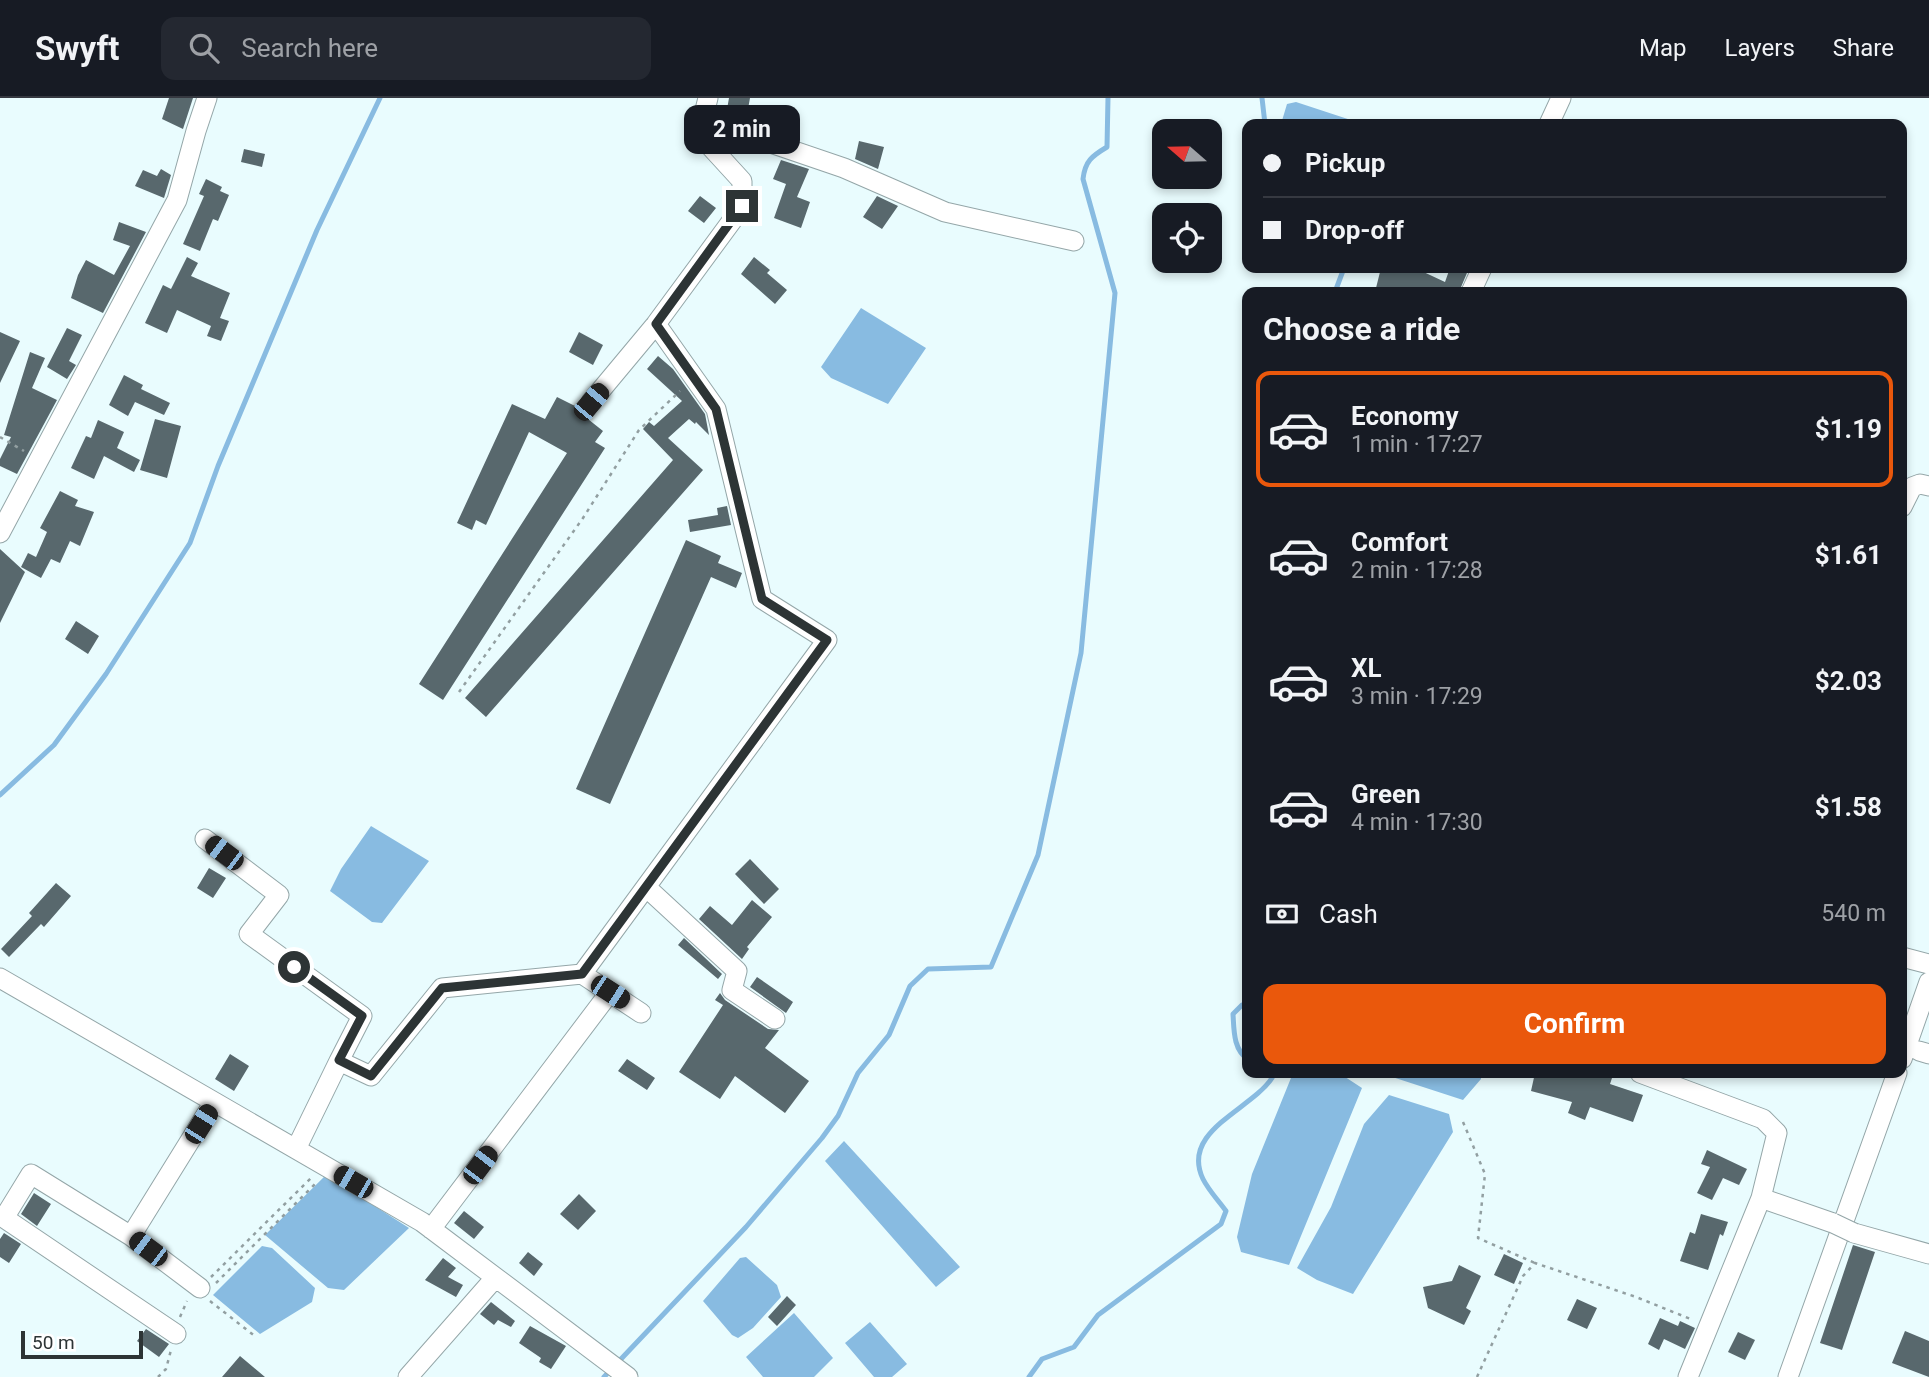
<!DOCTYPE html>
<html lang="en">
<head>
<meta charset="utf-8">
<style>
	body { margin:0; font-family:Roboto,sans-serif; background:#242831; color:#f1f3f6; height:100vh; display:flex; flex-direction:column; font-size:26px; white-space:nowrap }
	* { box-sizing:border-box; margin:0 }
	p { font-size:23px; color:#9ea1a6 }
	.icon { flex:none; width:38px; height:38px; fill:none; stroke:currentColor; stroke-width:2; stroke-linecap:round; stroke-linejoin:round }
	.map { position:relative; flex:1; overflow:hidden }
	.drawer { position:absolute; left:1242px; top:189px; width:665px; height:791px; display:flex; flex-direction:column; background:#171b24; border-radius:14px; box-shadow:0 4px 10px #0003 }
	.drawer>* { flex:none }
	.guide { position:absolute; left:1242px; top:21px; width:665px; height:154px; border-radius:14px; box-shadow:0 4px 10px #0003; display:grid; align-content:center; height:154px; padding:0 21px; background:#171b24 }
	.needle { width:46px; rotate:290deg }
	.tools { position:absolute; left:1152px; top:21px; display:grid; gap:14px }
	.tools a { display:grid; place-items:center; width:70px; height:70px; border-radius:14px; background:#171b24; box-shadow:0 4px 10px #0003; font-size:35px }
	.scale { position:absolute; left:21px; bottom:18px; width:122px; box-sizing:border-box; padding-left:7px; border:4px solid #2d3435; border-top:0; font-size:19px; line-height:24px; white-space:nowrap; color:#2d3435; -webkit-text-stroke:5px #fff; paint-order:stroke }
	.end { position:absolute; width:32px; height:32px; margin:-16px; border:9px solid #2d3435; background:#fff; box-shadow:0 0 0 4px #fff }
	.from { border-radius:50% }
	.bubble { position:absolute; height:49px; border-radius:14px; background:#171b24; box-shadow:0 4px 10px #0003; font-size:23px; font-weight:700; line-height:49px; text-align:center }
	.car { position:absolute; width:21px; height:42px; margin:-21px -10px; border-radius:9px; box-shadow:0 0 5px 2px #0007; background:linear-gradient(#222 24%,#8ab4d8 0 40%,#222 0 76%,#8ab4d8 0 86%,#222 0) }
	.guide b { display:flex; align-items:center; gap:24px; height:66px; font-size:26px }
	.guide b+b { border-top:2px solid #363941 }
	.guide i { width:18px; height:18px; background:#f1f3f6 }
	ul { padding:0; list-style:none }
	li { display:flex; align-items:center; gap:21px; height:116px; margin:0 14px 10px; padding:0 7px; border:4px solid transparent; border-radius:14px }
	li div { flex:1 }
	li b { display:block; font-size:26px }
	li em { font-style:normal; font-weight:700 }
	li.active { border-color:#ea580c }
	li>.icon { width:63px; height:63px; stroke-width:1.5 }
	h2 { padding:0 21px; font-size:32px; line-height:84px }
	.pay { display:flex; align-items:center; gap:18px; height:77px; padding:0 21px; font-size:26px }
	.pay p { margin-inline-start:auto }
	.action { display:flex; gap:14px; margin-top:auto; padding:14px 21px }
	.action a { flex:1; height:80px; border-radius:14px; background:#ea580c; color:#fff; font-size:28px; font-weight:700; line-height:80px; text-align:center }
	header { display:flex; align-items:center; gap:42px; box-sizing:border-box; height:98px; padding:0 35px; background:#171b24; border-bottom:2px solid #363941 }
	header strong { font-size:33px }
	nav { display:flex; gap:38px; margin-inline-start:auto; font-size:24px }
	.search { width:490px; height:63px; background:#242831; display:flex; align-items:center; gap:18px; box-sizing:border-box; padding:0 24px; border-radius:14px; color:#9ea1a6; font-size:26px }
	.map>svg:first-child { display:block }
	.water { fill:#88bbe1 }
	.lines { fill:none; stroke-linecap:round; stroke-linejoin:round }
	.stream { stroke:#88bbe1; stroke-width:5 }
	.building { fill:#58686d }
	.minor-casing { stroke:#94a6a8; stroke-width:21 }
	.path { stroke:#929fa1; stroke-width:2.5; stroke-dasharray:3.5 5; stroke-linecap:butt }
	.minor { stroke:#fff; stroke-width:19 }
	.minor-bridge-casing { stroke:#94a6a8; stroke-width:21; stroke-linecap:butt }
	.minor-bridge { stroke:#fff; stroke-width:19 }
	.route { stroke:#2d3435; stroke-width:9 }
</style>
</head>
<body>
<header>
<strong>Swyft</strong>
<div class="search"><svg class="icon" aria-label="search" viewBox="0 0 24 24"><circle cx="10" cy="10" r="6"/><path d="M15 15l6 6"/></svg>Search here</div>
<nav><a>Map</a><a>Layers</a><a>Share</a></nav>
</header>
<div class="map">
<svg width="1929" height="1279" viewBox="0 0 1929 1279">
	<rect width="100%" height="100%" fill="#e9fcfe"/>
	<path class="water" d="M1296,4L1363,26H1281L1287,6Z
		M861,210L926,250L888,306L831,280L821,269Z
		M371,728L429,763L382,825L372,824L330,793L341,771Z
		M1293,975H1339L1362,990L1289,1167L1241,1154L1237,1139L1252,1076Z
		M1380,975H1481V981L1463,1002Z
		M1389,997L1449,1016L1453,1034L1353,1196L1317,1182L1297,1170L1331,1109L1364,1026Z
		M844,1043L960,1169L936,1189L825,1063Z
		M326,1077L409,1130L344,1192L328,1190L265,1137Z
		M262,1148L272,1150L315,1190L312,1204L260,1236L213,1197Z
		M746,1159L777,1187L781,1199L753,1230L738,1240L732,1237L703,1203L740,1160Z
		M794,1215L833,1260L814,1279H763L746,1259Z
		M870,1224L907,1266L892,1279H874L845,1245Z"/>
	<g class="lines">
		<path class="stream" d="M1262,0L1265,26
			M1335,194L1344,170
			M0,697L54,647L106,576L190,445L218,368L317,132L380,0
			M1248,910L1242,907L1233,916C1234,931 1233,952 1248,961
			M604,1279L746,1129L822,1040L838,1018L858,975L889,937L910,888L928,871L991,869L1038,757L1081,555L1115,195L1083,81C1085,63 1092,58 1107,49L1108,0
			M1029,1279L1042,1261L1074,1249L1098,1217L1221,1126L1226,1113C1219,1103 1209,1093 1203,1081C1180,1033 1251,1012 1272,980L1267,975"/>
	</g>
	<path class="building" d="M169,0H193L183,31L162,21Z
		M729,0H750L746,22L726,17Z
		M859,43L884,49L878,71L855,61Z
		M244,51L265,56L262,69L241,64Z
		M781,62L809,71L797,99L810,104L801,130L774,120L786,86L773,81Z
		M161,71L171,77L164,100L135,88L143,72L157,78Z
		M206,81L222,89L220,93L229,97L218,123L213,121L200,153L183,146L204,98L199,96Z
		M700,98L716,110L704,125L688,113Z
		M877,98L898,108L882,131L863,119Z
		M119,124L146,134L103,215L71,200L78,177L86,162L114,177L130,148L113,142Z
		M187,159L198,165L191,178L230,195L220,220L229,223L221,243L207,238L211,228L177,212L167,235L145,225L163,187L171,191Z
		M754,159L770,172L767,175L787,192L775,206L741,176Z
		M1381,170H1415L1445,184L1450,170H1469L1459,194H1375Z
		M67,230L82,237L69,263L76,267L67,281L47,269Z
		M0,234L20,243L0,285Z
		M579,234L603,247L593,267L569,254Z
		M30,254L45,260L32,290L57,302L17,376L0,368V361L11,339L4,337Z
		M658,258L673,271L705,316L709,337L696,324L695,326L689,321L668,340L703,372L486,619L465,600L673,362L643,331L649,324L654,328L682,303L647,271Z
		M124,277L143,287L141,291L170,305L164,317L135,304L128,318L109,307Z
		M557,299L575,308L574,310L603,333L595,344L605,350L443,602L419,586L567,355L529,334L486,427L476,422L472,432L457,425L512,306L545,321Z
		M155,321L181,328L167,380L140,372Z
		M98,322L124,334L117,350L140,362L134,374L104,358L94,381L71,370L86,338L91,340Z
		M60,393L78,402L75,408L94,414L80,448L70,443L60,465L51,461L41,480L21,469L28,455L36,459L47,434L40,430Z
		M727,408L731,427L690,434L688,422L718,417L717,410Z
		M686,442L721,458L718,465L742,475L736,490L711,479L610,706L576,691Z
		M0,451L25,474L0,525Z
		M76,523L99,538L88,556L65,541Z
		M750,761L779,791L764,806L735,776Z
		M209,770L226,780L213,800L197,790Z
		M56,785L71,798L44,829L41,826L9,859L1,851L32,818L29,815Z
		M752,802L772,819L747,849L749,851L742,861L699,821L710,808L732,827Z
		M684,840L722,876L718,881L678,847Z
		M757,879L793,904L786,915L750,889Z
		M720,895L725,902L768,931L779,932L765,950L809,983L785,1015L735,978L720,1001L679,974L723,907L715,902Z
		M230,956L249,968L234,993L215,981Z
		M627,961L655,980L647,992L618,973Z
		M1535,975H1599L1612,980L1610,986L1643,997L1633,1024L1590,1009L1585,1022L1568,1015L1572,1004L1531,993Z
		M1707,1052L1747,1071L1739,1087L1723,1080L1712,1102L1697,1095L1710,1069L1701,1066Z
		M34,1095L51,1106L37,1128L21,1116Z
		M579,1096L596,1113L578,1132L560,1116Z
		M464,1113L484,1129L474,1141L454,1125Z
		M1701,1116L1728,1124L1723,1138L1720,1136L1708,1172L1680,1163L1690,1134L1695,1136Z
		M4,1135L21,1146L9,1165L0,1159V1141Z
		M1853,1147L1875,1154L1842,1252L1820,1245Z
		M528,1154L543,1166L534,1178L519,1165Z
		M1504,1156L1523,1165L1514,1186L1494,1177Z
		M443,1160L456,1170L448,1179L463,1187L456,1199L425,1182Z
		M1459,1167L1481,1178L1466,1210L1471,1213L1464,1227L1428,1210L1423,1189L1452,1183Z
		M787,1198L796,1207L777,1228L768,1219Z
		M1577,1201L1597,1210L1587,1231L1567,1222Z
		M491,1204L515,1223L511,1229L498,1222L494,1227L480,1216Z
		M1660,1220L1678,1228L1680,1223L1695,1230L1685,1251L1664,1241L1659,1252L1648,1246Z
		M530,1228L566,1248L551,1271L539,1264L541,1260L519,1245Z
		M146,1231L169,1246L159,1259L137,1243Z
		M1905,1233L1929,1243V1279L1892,1265Z
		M1738,1234L1755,1242L1745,1262L1728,1254Z
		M240,1258L265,1279H222Z"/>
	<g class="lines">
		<defs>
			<path id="minor" d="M703,22L844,70L945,114L1074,143
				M1549,26L1561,0
				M1471,194L1482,170
				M591,304L656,226L742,109V83L699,36L708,0
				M1902,409L1912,389L1920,386L1929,388
				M0,435L177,102L196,33L207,0
				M205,741L279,797L249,836L362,918L339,963
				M646,789L737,873L732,892L775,921
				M1902,859L1929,866
				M0,880L422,1124L628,1279
				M641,915L582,876L827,542L762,501L716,311L656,226
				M1919,953L1929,956
				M1902,961L1929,884
				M1640,975L1763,1021L1777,1035L1761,1100
				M296,1051L339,963L371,978L442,890L582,876
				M431,1131L610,894
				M1854,1135L1929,1156
				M131,1138L200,1190
				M176,1236L4,1120L31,1076L131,1138L214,1004
				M408,1279L495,1180
				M1688,1279L1761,1100L1833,1125
				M1788,1279L1897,975"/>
		</defs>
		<use href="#minor" class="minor-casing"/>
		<path class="path" d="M0,339L24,353
			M459,594L583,420L639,332L680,293
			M1463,1024L1485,1076L1478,1140L1535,1165
			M211,1179L311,1080
			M216,1185L318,1083
			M210,1203L256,1239
			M180,1219L187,1203
			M158,1279L166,1271L171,1252
			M1477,1279L1523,1178L1535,1165L1636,1199L1693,1222"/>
		<use href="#minor" class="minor"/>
		<defs>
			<path id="minor-bridge" d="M1833,1125L1854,1135"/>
		</defs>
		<use href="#minor-bridge" class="minor-bridge-casing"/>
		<use href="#minor-bridge" class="minor-bridge"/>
	</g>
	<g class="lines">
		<path class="route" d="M294,869L362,918L339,962L371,978L442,890L582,876L827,542L762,501L716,311L656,226L742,108"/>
	</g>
</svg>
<div class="tools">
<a><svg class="needle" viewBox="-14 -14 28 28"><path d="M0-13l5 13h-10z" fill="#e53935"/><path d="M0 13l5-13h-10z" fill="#9ea1a6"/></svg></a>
<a><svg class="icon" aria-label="locate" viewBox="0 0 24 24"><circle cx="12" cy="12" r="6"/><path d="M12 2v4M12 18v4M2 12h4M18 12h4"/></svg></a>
</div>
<div class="scale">50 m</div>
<i class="end from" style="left:294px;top:869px"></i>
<i class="end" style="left:742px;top:108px"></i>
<div class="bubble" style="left:684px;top:7px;width:116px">2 min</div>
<i class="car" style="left:591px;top:304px;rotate:40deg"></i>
<i class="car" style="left:224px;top:755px;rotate:307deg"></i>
<i class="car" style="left:610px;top:894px;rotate:123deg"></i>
<i class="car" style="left:201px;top:1026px;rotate:32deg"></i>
<i class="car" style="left:480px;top:1067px;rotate:37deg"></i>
<i class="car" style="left:353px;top:1084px;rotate:300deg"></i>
<i class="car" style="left:148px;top:1151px;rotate:307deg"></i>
<div class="guide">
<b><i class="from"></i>Pickup</b>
<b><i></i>Drop-off</b>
</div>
<section class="drawer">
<h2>Choose a ride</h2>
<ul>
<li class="active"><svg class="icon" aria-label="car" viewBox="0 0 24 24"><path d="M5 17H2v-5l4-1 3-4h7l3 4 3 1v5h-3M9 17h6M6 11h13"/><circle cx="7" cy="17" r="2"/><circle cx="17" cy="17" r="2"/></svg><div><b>Economy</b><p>1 min · 17:27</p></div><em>$1.19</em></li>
<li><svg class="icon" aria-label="car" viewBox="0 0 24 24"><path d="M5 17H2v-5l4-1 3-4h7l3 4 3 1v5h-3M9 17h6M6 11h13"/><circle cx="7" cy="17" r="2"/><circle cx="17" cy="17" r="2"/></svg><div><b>Comfort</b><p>2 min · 17:28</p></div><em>$1.61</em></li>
<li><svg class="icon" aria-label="car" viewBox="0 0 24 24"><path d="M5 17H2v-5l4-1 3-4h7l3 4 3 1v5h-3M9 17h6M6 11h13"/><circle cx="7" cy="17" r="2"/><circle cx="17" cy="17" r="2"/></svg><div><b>XL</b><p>3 min · 17:29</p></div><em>$2.03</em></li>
<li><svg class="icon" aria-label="car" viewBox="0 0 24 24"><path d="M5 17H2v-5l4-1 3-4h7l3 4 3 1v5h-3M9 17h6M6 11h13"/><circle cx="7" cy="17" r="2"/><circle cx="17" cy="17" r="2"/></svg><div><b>Green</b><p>4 min · 17:30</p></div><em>$1.58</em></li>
</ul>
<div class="pay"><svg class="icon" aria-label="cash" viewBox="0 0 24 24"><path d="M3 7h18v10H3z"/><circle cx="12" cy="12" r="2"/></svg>Cash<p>540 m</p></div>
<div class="action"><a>Confirm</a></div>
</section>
</div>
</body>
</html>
